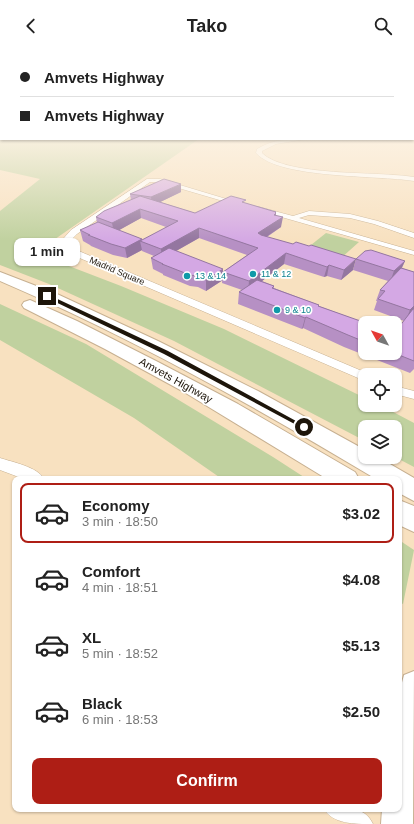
<!DOCTYPE html>
<html lang="en">
<head>
<meta charset="utf-8">
<style>
	body { margin:0; font-family:Helvetica,sans-serif; background:#f2f2f2; color:#222; height:100vh; display:flex; flex-direction:column; font-size:15px; white-space:nowrap }
	* { box-sizing:border-box; margin:0 }
	p { font-size:13px; color:#767676 }
	.icon { flex:none; width:22px; height:22px; fill:none; stroke:currentColor; stroke-width:2; stroke-linecap:round; stroke-linejoin:round }
	.map { position:relative; flex:1; overflow:hidden }
	.side { position:absolute; left:12px; top:424px; width:390px; height:336px; display:flex; flex-direction:column; background:#fff; border-radius:8px; box-shadow:0 1px 3px #0004 }
	.side>* { flex:none }
	.top-card { position:absolute; left:0px; top:0px; width:414px; height:88px; box-shadow:0 1px 3px #0004; display:grid; align-content:center; height:88px; padding:0 20px; background:#fff }
	.needle { width:26px; rotate:310deg }
	.controls { position:absolute; left:358px; top:264px; display:grid; gap:8px }
	.controls a { display:grid; place-items:center; width:44px; height:44px; border-radius:8px; background:#fff; box-shadow:0 1px 3px #0004; font-size:20px }
	.end { position:absolute; width:18px; height:18px; margin:-9px; border:5px solid #1d150a; background:#fff; box-shadow:0 0 0 2px #fff }
	.from { border-radius:50% }
	.bubble { position:absolute; height:28px; border-radius:8px; background:#fff; box-shadow:0 1px 3px #0004; font-size:13px; font-weight:600; line-height:28px; text-align:center }
	.top-card b { display:flex; align-items:center; gap:14px; height:38px; font-size:15px }
	.top-card b+b { border-top:1px solid #e0e0e0 }
	.top-card i { width:10px; height:10px; background:#222 }
	ul { padding:7px 0 0; list-style:none }
	li { display:flex; align-items:center; gap:12px; height:60px; margin:0 8px 6px; padding:0 12px; border:2px solid transparent; border-radius:8px }
	li div { flex:1 }
	li b { display:block; font-size:15px }
	li em { font-style:normal; font-weight:600 }
	li.on { border-color:#ae1e15 }
	li>.icon { width:36px; height:36px; stroke-width:1.5 }
	.action { display:flex; gap:8px; margin-top:auto; padding:8px 20px }
	.action a { flex:1; height:46px; border-radius:8px; background:#ae1e15; color:#fff; font-size:16px; font-weight:600; line-height:46px; text-align:center }
	header { display:flex; justify-content:space-between; align-items:center; height:52px; padding:0 20px; background:#fff; font-size:18px; font-weight:600 }
	.map>svg:first-child { display:block }
	.green { fill:#c0d19f }
	.lines { fill:none; stroke-linecap:round; stroke-linejoin:round }
	.street-casing { stroke:#c7b091; stroke-width:1 }
	.secondary-casing { stroke:#c7b091; stroke-width:2 }
	.highway-casing { stroke:#c7b091; stroke-width:2 }
	.street { fill:#fff; fill-rule:evenodd }
	.secondary { fill:#fff; fill-rule:evenodd }
	.highway { fill:#fff; fill-rule:evenodd }
	.wall { fill:#b690c4; fill-rule:evenodd }
	.shaded-wall { fill:#9476a0 }
	.building { fill:#d4a8e4; stroke:#9476a0 }
	.route { fill:#1d150a }
	.culture-dot { fill:#0f9aa8; stroke:#fff; stroke-width:1.5 }
	.labels { text-anchor:middle; stroke-width:3.5; stroke-linejoin:round; paint-order:stroke }
	.far-street-label { font-size:9px; fill:#1d150a; stroke:#fff }
	.far-culture-label { font-size:9px; fill:#0d838f; stroke:#fff; text-anchor:start }
	.street-label { font-size:11px; fill:#1d150a; stroke:#fff }
</style>
</head>
<body>
<header><svg class="icon" aria-label="back" viewBox="0 0 24 24"><path d="M15 5l-7 7 7 7"/></svg>Tako<svg class="icon" aria-label="search" viewBox="0 0 24 24"><circle cx="10" cy="10" r="6"/><path d="M15 15l6 6"/></svg></header>
<div class="map">
<svg width="414" height="772" viewBox="0 0 414 772">
	<rect width="100%" height="100%" fill="#f8e1c0"/>
	<path class="green" d="M0,81L1,87H199L35,201L121,234L224,277L365,346V353H380L414,371V415L395,405V375H365V389L174,289L49,232L0,213V159L40,127L0,118Z
		M326,181L359,190L340,207L306,197Z
		M0,252L86,292L273,405L307,427H222L134,366L0,288Z
		M399,488L414,498L403,552L399,550Z"/>
	<g class="lines">
		<defs>
			<path id="street" d="M413,81H414V83H413Z
				M306,87L276,92L262,99V101C287,125 377,119 414,125V129C377,123 279,127 256,101L257,97C273,87 289,87 306,87Z
				M147,127H160L243,152L240,154L158,130H150L77,182L71,188L70,194L74,197L369,322L365,323V329L68,201L63,197V187L71,178Z
				M259,155L293,164L309,159L350,162L378,169L414,181V186L374,172L350,166L309,163L299,166L414,199V203L257,158L256,157Z
				M395,334L414,339V347L395,342Z
				M0,406C12,410 38,415 44,427H24L0,418Z
				M324,757C343,757 364,752 373,772C354,772 333,772 324,757Z"/>
			<path id="secondary" d="M414,619L413,772H381L382,757H399V642L404,623Z"/>
			<path id="highway" d="M0,220L57,242L158,289L258,339L356,393L365,398V405H378L414,426V449L399,441V427H376C254,354 131,285 0,229Z
				M30,248L77,269L158,310L238,352L355,420L359,427H327L184,340L105,297L24,256L22,253L24,250Z
				M399,448L414,454V480L399,473Z"/>
		</defs>
		<use href="#street" class="street-casing"/>
		<use href="#secondary" class="secondary-casing"/>
		<use href="#highway" class="highway-casing"/>
		<use href="#street" class="street"/>
		<use href="#secondary" class="secondary"/>
		<use href="#highway" class="highway"/>
	</g>
	<path class="wall" d="M181,140L160,150L195,161L245,151L276,160V163L281,175L267,185L353,218L341,228L327,224L324,225L284,212L262,229L274,234V236L319,253V254L365,271V301H395L404,269L374,258L377,249H376L380,238L388,229L353,218L356,207L405,209L402,216L414,220V317L410,321L344,295L303,276L302,277L238,252L239,240L242,238L222,231L223,220L247,203L199,186L176,199L223,228L206,239L198,235L190,234L163,223V222L153,217L151,206L154,204L142,199V198L127,206L113,203L91,194L90,193L83,189L80,178L97,171L96,165L131,148L130,142ZM141,166L166,175L143,188L119,178Z"/>
	<path class="shaded-wall" d="M181,132V140L152,154L151,145Z
		M140,157L141,166L114,181L112,171Z
		M275,160H276L275,161H276L275,170L283,165L281,175L257,191L258,181Z
		M199,176V186L162,207L161,197Z
		M142,187L143,190L140,189L142,198L127,206L125,196Z
		M286,201L284,212L248,240L249,229Z
		M356,207L353,218L341,228L344,218Z
		M405,209L400,219L390,230L394,219Z
		M329,213L327,224L324,225L327,215Z
		M223,217V228L206,239V228Z
		M414,254V258L405,270L410,258Z
		M306,265L303,276L302,277L305,266Z"/>
	<path class="building" d="M164,127L181,132L151,145L130,142Z
		M140,144L195,161L231,144L246,148L242,150L276,160H275L276,161L274,163L283,165L258,181L261,183L293,192L296,190L309,194L311,193L356,207L344,218L329,213L327,215L286,201L249,229L223,220L258,196L199,176L161,197L140,189L178,169L140,157L112,171L96,165L104,159Z
		M98,170L142,187L125,196L111,192L88,183H90L80,178Z
		M169,196L223,217L206,228L198,224L190,223L162,212H163L151,206Z
		M371,198L405,209L394,219L356,207L365,199Z
		M401,216L414,220V254L410,258L378,247L385,239L380,238Z
		M257,228L274,234L272,236L319,253L318,254L366,271H365V290L348,283L306,265L305,266L239,240Z
		M413,257H414V309L394,301H395V280Z"/>
	<linearGradient id="sky" x2="0" y2="1"><stop stop-color="#7db0e6"/><stop offset="0.43" stop-color="#fcf2e3"/><stop offset="1" stop-color="#fcf2e3" stop-opacity="0"/></linearGradient>
	<rect width="414" height="189" fill="url(#sky)"/>
	<path class="route" d="M45,243H49L168,299L307,375L304,377L302,376L164,302L45,245Z"/>
	<g class="culture-dot">
		<circle cx="253" cy="222" r="4"/>
		<circle cx="187" cy="224" r="4"/>
		<circle cx="277" cy="258" r="4"/>
	</g>
	<g class="labels">
		<g class="far-street-label">
			<text transform="translate(117 219) rotate(23)" y="3">Madrid Square</text>
		</g>
		<g class="far-culture-label">
			<text x="261" y="225">11 &amp; 12</text>
			<text x="195" y="227">13 &amp; 14</text>
			<text x="285" y="261">9 &amp; 10</text>
		</g>
		<g class="street-label">
			<text transform="translate(176 328) rotate(29)" y="4">Amvets Highway</text>
		</g>
	</g>
</svg>
<div class="controls">
<a><svg class="needle" viewBox="-14 -14 28 28"><path d="M0-13l5 13h-10z" fill="#e53935"/><path d="M0 13l5-13h-10z" fill="#767676"/></svg></a>
<a><svg class="icon" aria-label="locate" viewBox="0 0 24 24"><circle cx="12" cy="12" r="6"/><path d="M12 2v4M12 18v4M2 12h4M18 12h4"/></svg></a>
<a><svg class="icon" aria-label="layers" viewBox="0 0 24 24"><path d="M12 4l9 5-9 5-9-5zM3 14l9 5 9-5"/></svg></a>
</div>
<i class="end from" style="left:304px;top:375px"></i>
<i class="end" style="left:47px;top:244px"></i>
<div class="bubble" style="left:14px;top:186px;width:66px">1 min</div>
<div class="top-card">
<b><i class="from"></i>Amvets Highway</b>
<b><i></i>Amvets Highway</b>
</div>
<section class="side">
<ul>
<li class="on"><svg class="icon" aria-label="car" viewBox="0 0 24 24"><path d="M5 17H2v-5l4-1 3-4h7l3 4 3 1v5h-3M9 17h6M6 11h13"/><circle cx="7" cy="17" r="2"/><circle cx="17" cy="17" r="2"/></svg><div><b>Economy</b><p>3 min · 18:50</p></div><em>$3.02</em></li>
<li><svg class="icon" aria-label="car" viewBox="0 0 24 24"><path d="M5 17H2v-5l4-1 3-4h7l3 4 3 1v5h-3M9 17h6M6 11h13"/><circle cx="7" cy="17" r="2"/><circle cx="17" cy="17" r="2"/></svg><div><b>Comfort</b><p>4 min · 18:51</p></div><em>$4.08</em></li>
<li><svg class="icon" aria-label="car" viewBox="0 0 24 24"><path d="M5 17H2v-5l4-1 3-4h7l3 4 3 1v5h-3M9 17h6M6 11h13"/><circle cx="7" cy="17" r="2"/><circle cx="17" cy="17" r="2"/></svg><div><b>XL</b><p>5 min · 18:52</p></div><em>$5.13</em></li>
<li><svg class="icon" aria-label="car" viewBox="0 0 24 24"><path d="M5 17H2v-5l4-1 3-4h7l3 4 3 1v5h-3M9 17h6M6 11h13"/><circle cx="7" cy="17" r="2"/><circle cx="17" cy="17" r="2"/></svg><div><b>Black</b><p>6 min · 18:53</p></div><em>$2.50</em></li>
</ul>
<div class="action"><a>Confirm</a></div>
</section>
</div>
</body>
</html>
